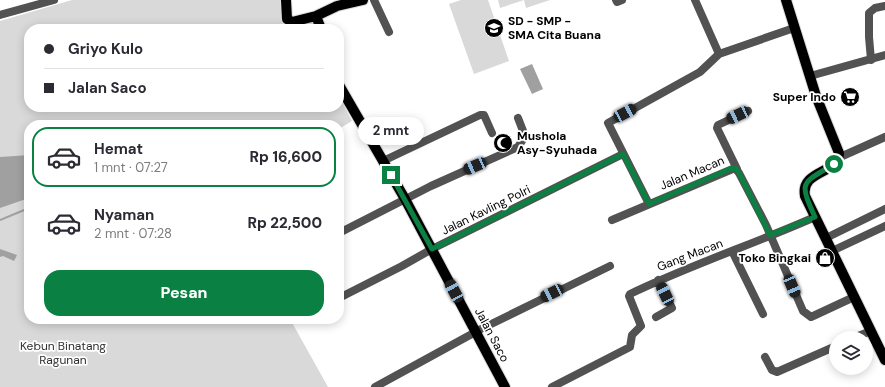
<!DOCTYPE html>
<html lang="id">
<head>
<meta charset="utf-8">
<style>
	body { margin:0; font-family:"DM Sans",sans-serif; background:#f2f2f3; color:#2b2b33; height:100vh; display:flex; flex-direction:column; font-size:15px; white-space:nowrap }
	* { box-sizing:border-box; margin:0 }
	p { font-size:13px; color:#7c7c81 }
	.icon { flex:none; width:22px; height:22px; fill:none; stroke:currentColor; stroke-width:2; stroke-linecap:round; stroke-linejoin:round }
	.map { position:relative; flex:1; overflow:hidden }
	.sheet { position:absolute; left:24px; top:120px; width:320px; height:204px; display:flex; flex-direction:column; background:#fff; border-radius:16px; box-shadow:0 2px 10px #0003 }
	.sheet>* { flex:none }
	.guide { position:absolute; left:24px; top:24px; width:320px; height:88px; border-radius:16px; box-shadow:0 2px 10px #0003; display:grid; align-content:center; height:88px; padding:0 20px; background:#fff }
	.buttons { position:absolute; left:829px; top:331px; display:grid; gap:8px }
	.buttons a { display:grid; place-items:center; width:44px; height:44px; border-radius:50%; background:#fff; box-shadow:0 2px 10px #0003; font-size:20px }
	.end { position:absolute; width:18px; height:18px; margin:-9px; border:5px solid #0b8043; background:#fff; box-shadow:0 0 0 2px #fff }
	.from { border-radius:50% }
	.bubble { position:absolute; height:28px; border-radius:14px; background:#fff; box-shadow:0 2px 10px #0003; font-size:13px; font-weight:800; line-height:28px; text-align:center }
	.car { position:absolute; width:12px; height:24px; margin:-12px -6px; border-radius:5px; box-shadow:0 0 3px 1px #0007; background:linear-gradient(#222 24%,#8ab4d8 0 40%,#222 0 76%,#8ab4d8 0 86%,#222 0) }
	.guide b { display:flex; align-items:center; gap:14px; height:38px; font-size:15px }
	.guide b+b { border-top:1px solid #e1e1e2 }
	.guide i { width:10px; height:10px; background:#2b2b33 }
	ul { padding:7px 0 0; list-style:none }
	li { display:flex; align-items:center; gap:12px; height:60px; margin:0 8px 6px; padding:0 12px; border:2px solid transparent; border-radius:16px }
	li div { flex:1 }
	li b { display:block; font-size:15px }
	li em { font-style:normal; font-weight:800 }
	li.current { border-color:#0b8043 }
	li>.icon { width:36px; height:36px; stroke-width:1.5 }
	.action { display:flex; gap:8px; margin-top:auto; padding:8px 20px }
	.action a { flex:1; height:46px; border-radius:16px; background:#0b8043; color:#fff; font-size:16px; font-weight:800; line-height:46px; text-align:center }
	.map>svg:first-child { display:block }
	.green { fill:#d9d9d9 }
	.water { fill:#a0a0a0 }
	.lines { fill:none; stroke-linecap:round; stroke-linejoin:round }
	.stream { stroke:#a0a0a0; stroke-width:2 }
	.major-casing { stroke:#dbdbdb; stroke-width:12 }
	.minor { stroke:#525252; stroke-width:8 }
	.major { stroke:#000; stroke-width:10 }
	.route { stroke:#0b8043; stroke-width:5 }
	.labels { text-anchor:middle; stroke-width:3.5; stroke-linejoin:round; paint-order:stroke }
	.poi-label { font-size:12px; font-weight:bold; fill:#000; stroke:#fff; text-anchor:start }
	.street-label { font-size:12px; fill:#000; stroke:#fff }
	.park-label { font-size:12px; fill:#303030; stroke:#fff }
</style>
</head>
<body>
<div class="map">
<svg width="885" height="387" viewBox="0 0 885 387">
	<rect width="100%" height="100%" fill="#fff"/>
	<path class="green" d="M72,0H280L283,28L314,19L316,29H29V107H339V96L352,121L339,129V125H29V319H290L328,387H0V21Z
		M461,0H488L509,61L474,74L449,4Z
		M498,0H550L526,8L524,0L500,8Z"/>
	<path class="water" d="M532,64L543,89L532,94L520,69Z
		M29,155V198L0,208V157Z
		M0,249L17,255L14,261L3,256L0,257Z"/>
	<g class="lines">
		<path class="stream" d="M0,220L29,208"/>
		<defs>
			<path id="major" d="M286,0L287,19L292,22L316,16L337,6L363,0
				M786,0L816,96L839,153C839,174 800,170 805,196L885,360
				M316,16L321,29
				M339,85L405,199L505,387"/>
		</defs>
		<use href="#major" class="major-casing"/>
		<path class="minor" d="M374,0L389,32
			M616,0L617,2L622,0
			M695,0L719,54
			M0,15L54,0
			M871,60L869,37V13L875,8L885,6
			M810,76L885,55
			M838,158L885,137
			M383,161L480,115H484L492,133
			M737,169L717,128L718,125L748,111
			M649,204L608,123L700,72L719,54L794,28
			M612,220L735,168L739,173L766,225L803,311L811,317L854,297
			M339,233L431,186L518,147L525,136L518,118
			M826,238L885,209
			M732,251L763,314
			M832,251L885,226
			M339,298L402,266L432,249L623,154
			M656,317L672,308L658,280
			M853,338L871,331
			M765,357L772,370L777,372L836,346
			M375,387L481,329L610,266
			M552,387L630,347L632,335L641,326L629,296L630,294C690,265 754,244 815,217"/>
		<use href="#major" class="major"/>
	</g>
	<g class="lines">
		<path class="route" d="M391,175L432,249L623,154L649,204L732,168L737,169L770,235L815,217C798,180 802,184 834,164"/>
	</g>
	<defs>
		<symbol id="school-disc" viewBox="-11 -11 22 22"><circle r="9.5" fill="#000" stroke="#fff"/><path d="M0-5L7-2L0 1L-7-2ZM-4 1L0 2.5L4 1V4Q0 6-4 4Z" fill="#fff"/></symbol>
		<symbol id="supermarket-disc" viewBox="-11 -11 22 22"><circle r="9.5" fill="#000" stroke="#fff"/><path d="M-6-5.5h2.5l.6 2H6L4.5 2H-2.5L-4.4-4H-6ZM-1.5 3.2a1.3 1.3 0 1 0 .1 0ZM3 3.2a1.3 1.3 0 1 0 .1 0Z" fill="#fff"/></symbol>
		<symbol id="mosque-disc" viewBox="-11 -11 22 22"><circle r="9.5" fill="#000" stroke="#fff"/><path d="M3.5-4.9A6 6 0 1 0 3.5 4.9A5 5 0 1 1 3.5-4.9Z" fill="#fff"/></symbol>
		<symbol id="shop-disc" viewBox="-11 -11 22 22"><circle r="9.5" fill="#000" stroke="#fff"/><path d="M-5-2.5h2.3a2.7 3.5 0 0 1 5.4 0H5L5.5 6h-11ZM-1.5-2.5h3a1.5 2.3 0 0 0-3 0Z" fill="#fff"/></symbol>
	</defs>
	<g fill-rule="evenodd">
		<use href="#school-disc" x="483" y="17" width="22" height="22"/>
		<use href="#supermarket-disc" x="839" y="86" width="22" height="22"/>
		<use href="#mosque-disc" x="492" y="132" width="22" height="22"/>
		<use href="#shop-disc" x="814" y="247" width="22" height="22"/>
	</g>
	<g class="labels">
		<g class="poi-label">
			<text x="508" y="25">SD - SMP -<tspan x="508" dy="14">SMA Cita Buana</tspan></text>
			<text x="836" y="101" text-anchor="end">Super Indo</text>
			<text x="517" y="140">Mushola<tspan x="517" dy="14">Asy-Syuhada</tspan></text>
			<text x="811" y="262" text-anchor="end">Toko Bingkai</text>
		</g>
		<g class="street-label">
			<text transform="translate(692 173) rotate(-23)" y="4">Jalan Macan</text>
			<text transform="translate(486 210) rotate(-26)" y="4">Jalan Kavling Polri</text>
			<text transform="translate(690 255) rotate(-21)" y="4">Gang Macan</text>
			<text transform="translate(492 335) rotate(62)" y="4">Jalan Saco</text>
		</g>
		<g class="park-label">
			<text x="63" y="350">Kebun Binatang<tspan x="63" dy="14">Ragunan</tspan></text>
		</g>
	</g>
</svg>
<div class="buttons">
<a><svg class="icon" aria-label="layers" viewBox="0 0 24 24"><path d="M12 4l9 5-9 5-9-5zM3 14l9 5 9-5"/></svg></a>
</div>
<i class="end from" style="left:834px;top:164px"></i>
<i class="end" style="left:391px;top:175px"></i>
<div class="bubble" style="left:358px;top:117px;width:66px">2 mnt</div>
<i class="car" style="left:625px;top:113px;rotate:62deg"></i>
<i class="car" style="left:738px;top:115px;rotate:245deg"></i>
<i class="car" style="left:475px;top:166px;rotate:246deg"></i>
<i class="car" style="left:792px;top:286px;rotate:157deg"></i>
<i class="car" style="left:454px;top:291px;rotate:332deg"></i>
<i class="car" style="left:552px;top:293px;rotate:244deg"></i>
<i class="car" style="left:665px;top:294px;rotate:334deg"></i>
<div class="guide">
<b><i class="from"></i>Griyo Kulo</b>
<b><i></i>Jalan Saco</b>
</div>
<section class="sheet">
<ul>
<li class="current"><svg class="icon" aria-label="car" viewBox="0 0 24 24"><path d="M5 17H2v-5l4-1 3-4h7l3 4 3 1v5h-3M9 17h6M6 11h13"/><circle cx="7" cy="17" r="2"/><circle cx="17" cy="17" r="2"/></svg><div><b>Hemat</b><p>1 mnt · 07:27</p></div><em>Rp 16,600</em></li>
<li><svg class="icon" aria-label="car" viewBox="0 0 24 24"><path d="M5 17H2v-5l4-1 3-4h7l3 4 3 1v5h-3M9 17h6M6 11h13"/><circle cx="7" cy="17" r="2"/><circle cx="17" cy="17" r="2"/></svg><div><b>Nyaman</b><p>2 mnt · 07:28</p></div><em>Rp 22,500</em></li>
</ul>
<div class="action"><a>Pesan</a></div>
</section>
</div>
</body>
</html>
